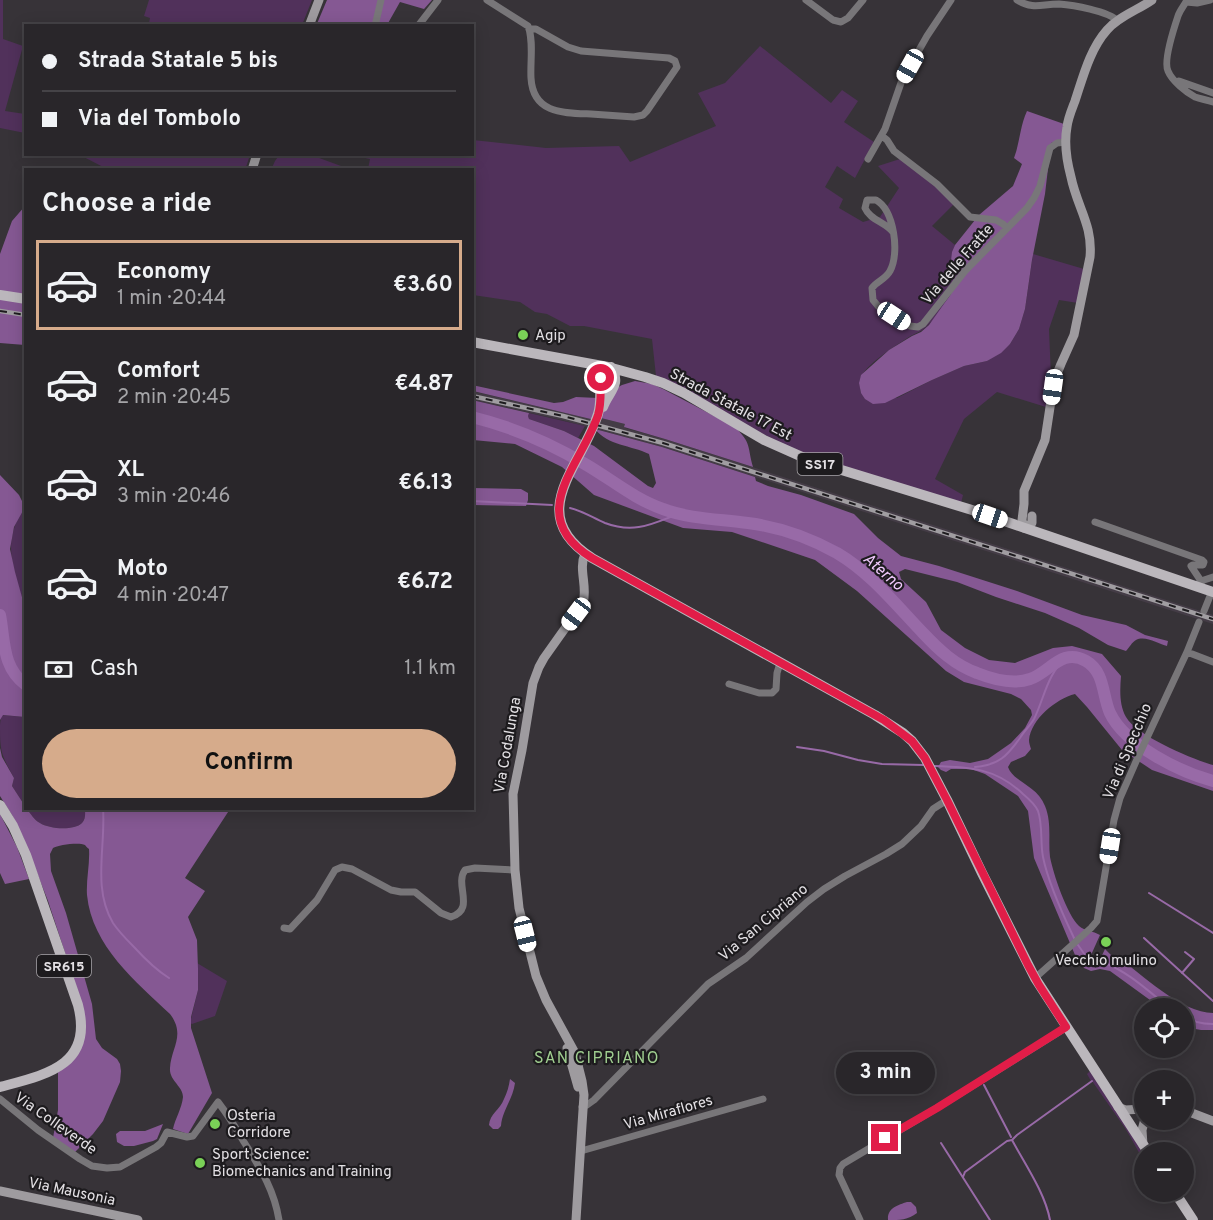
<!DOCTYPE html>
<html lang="en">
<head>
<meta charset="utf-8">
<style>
	body { margin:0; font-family:Overpass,sans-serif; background:#353236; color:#f1f3f6; height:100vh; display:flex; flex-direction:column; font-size:22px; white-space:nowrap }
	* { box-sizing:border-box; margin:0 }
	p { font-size:20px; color:#a5a5a8 }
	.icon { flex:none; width:33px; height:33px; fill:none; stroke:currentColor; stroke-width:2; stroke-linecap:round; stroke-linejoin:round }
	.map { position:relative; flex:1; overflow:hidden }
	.sheet { position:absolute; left:24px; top:168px; width:450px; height:642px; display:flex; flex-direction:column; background:#29262a; border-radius:0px; box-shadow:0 3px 15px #0003,0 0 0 2px #454347 }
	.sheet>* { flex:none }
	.guide { position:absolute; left:24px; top:24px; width:450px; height:132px; border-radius:0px; box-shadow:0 3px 15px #0003,0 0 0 2px #454347; display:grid; align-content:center; height:132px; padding:0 18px; background:#29262a }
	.tools { position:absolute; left:1134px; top:998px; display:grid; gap:12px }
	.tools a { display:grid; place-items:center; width:60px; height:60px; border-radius:50%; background:#29262a; box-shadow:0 3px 15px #0003,0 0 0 2px #454347; font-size:30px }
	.end { position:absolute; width:27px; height:27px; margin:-14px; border:8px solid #e11d48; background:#fff; box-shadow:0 0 0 3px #fff }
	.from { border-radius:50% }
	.bubble { position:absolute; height:42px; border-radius:21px; background:#29262a; box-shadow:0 3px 15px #0003,0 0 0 2px #454347; font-size:20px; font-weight:700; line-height:42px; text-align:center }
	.car { position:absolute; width:18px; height:36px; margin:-18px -9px; border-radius:8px; box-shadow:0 0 4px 2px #0007; background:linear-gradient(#fff 24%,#345 0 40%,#fff 0 76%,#345 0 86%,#fff 0) }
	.guide b { display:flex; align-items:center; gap:21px; height:57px; font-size:22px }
	.guide b+b { border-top:2px solid #454347 }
	.guide i { width:15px; height:15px; background:#f1f3f6 }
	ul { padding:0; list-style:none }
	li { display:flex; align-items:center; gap:18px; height:90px; margin:0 12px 9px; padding:0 6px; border:3px solid transparent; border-radius:0px }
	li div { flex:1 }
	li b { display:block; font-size:22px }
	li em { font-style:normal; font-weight:700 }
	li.selected { border-color:#d6ab8b }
	li>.icon { width:54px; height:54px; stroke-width:1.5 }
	h2 { padding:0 18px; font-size:27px; line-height:72px }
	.pay { display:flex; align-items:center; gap:15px; height:66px; padding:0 18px; font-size:22px }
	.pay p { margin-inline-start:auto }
	.primary-button { display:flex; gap:12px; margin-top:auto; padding:12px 18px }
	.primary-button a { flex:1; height:69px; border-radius:36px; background:#d6ab8b; color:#111; font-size:24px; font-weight:700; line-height:69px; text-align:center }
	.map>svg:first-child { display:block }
	.built { fill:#443c46 }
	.green { fill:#51315b }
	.forest { fill:#855893 }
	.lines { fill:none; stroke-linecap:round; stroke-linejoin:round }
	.stream { stroke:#986aa7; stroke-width:2 }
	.river { stroke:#986aa7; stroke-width:12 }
	.street { stroke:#787679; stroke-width:7 }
	.secondary { stroke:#9e9b9f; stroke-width:9 }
	.primary { stroke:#bbb7bc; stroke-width:10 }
	.rail-casing { stroke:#a09da1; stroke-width:4.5 }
	.rail { stroke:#1d1b1e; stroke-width:2; stroke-dasharray:7; stroke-linecap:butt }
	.route { stroke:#e11d48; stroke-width:8 }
	.poi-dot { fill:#7ad157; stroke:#1d1b1e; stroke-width:2 }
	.labels { text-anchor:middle; stroke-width:4.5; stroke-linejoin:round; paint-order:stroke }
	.shield { fill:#1d1b1e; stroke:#a8a5a9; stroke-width:1.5 }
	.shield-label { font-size:14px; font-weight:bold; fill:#e3e0e4 }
	.street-label { font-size:15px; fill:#e3e0e4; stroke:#1d1b1e }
	.poi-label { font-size:15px; fill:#e3e0e4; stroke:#1d1b1e; text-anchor:start }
	.water-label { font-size:16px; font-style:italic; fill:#f0c9fc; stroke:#1d1b1e }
	.neighbourhood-label { font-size:16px; letter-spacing:1.5px; fill:#a0cf90; stroke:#1d1b1e }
</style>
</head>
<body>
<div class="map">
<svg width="1213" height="1220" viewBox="0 0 1213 1220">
	<rect width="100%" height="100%" fill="#373338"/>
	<path class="built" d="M472,391L599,421L601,418L625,424V428L665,439L1213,615V624L662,447L562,420L473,400Z"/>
	<path class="green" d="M0,0H3V39L23,46L5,111L25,114V133L0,128Z
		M149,0H312L302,25H142L143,22L149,23L150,18L144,16Z
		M760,46L831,103L842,90L858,101L844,122L874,142L855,178L837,166L825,187L843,199L839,208L863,222L880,217L899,188L878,166L900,159L939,189L954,204L932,226L955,245C950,257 953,265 953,277C953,295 941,313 928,325C923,331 916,333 909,337C895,346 871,361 862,375C858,380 860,386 861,393L897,398L932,380L964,366L987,361L1010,344L1019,329L1025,309L1033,254L1084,269L1078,303L1059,300L1049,329L1051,377L1046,407L997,392L964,419L935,479L963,495L961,503L810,456L791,449L656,376L652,339L584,326H570L547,314L535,312L520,302L473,295L472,170L368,169L370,159L351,155L472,154L473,140L546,148L619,146L630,162L716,126L698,93L725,83Z
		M280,154L311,155L341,166L340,170H271L275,161Z
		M80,155H250L245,170L107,169Z
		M529,413L585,426L578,438L564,431L529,419L528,416Z
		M25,506V608C14,569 0,544 25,506Z
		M2,715L25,717V806L12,786L14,778C3,757 0,754 0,730C0,724 0,721 2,715Z
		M27,809H85C85,813 86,819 82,823C74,831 49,829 40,823C34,820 31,814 27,809Z
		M197,963L227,981L215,1016L192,1024L190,1023L198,990Z
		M1090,1071L1144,1154V1161C1137,1150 1132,1139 1125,1128C1114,1112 1103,1097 1092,1081L1017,1135L1013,1140C1026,1165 1046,1192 1051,1220H1049C1045,1193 1025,1165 1012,1141H1008L965,1172L964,1174L963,1172L1007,1141L1014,1139L1016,1135L1091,1081L1087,1074Z"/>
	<path class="forest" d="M327,0H432L424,9L400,2L387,25L316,26Z
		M1027,111L1064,124L1063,139L1051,143L1045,194L1032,260L1025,309L1019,329L1010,344L1001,353L987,361L964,366L932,380L885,403L873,404L865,399L861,393L859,383L861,375L889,350L912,336L921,332L929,325L951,294L953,278L951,261L952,252L955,245L979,215L1013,186L1022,164L1014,158C1020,142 1020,126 1027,111Z
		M25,206V345L0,343V254L12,221Z
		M635,381L652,384L663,389L735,427C752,444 747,446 753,467L665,439L624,427L625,424L601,418L599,421L473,391L472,385L554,403L563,402L576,397L598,398L622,385Z
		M472,400L529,413L528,416L529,419L564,431L594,446L648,486L653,488L656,483L649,454C631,445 608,446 595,429L662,447L755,477L756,481L768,486L801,495L854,514L878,538L901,556L939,566L1017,591L1082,615L1126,625L1145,635L1168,641L1167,646C1159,644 1145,635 1136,640C1132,642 1129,648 1126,651L1108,645L1079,628L1045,613L996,597L957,582L905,569L899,572L901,579L926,602L941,630L965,648L989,660L1015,663L1053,648L1072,646L1102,654L1121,676C1120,689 1119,705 1126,717C1137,736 1192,759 1213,765V791L1152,770L1122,750L1087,707L1075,694C1056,699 1031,719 1029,740C1029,743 1030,746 1031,749L1025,756L1011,762L1008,767C1013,782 1037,785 1045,806C1052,823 1048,840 1050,857C1053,873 1067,915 1079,926C1085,931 1093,931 1100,935L1087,964L1096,968L1105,949L1114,958L1117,956C1141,974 1182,1013 1213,1013V1030H1201L1184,1027V1008H1161L1110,971L1100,969L1091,971L1084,968L1075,955L1034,858L1028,811L1018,796L985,774L971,769H951L946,772L941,770L938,767L941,762L950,760L970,763L988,759L1011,743L1025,728L1032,715L1031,710L1021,699L1011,694L964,682L946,671L857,591L815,560L732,532L683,528L594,495L562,467L515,444L473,440Z
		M0,475L19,495L25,507L14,527L10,549L15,572L25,608V717L3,715L0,720Z
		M473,488L521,489L528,493V500L526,506L473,505Z
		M0,748L2,757L14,778L12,786L25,806L26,808L27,809C31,814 34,820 40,823C49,829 74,831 82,823C86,819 85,813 85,809H230L185,878L205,891L188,917L197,940L198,969V990L191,1017V1028L212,1093L188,1134L173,1129C175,1119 182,1108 183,1097C183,1086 169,1081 170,1068C171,1048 186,1035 170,1014C136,982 92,946 87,895C86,880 90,864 89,849C87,848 86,846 85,845C79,842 58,845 53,848L50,854L51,871L66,913L92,1004L96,1039L102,1048L117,1059L120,1064L121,1071L120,1082L103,1121L93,1134L74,1153L53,1138L58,1110V1072L77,1054L81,1001L48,901L23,837L12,815L0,796Z
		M0,814L17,847L29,879L5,884L0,873Z
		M510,1079L515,1083C513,1099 502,1111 501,1126L498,1129H493L489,1125C490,1113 500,1110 504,1099C507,1093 509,1086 510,1079Z
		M163,1124L157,1139L153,1141L134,1146H124L117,1142L116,1134L120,1131H145Z
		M907,1202H911L916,1207L917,1213C908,1220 900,1220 888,1220C887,1208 898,1205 907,1202Z"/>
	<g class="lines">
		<path class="stream" d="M472,501L552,505
			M570,508C583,511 593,518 605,523C634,534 652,524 678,514
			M797,747L824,751L858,760L882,764L923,765
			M934,766C970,767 996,768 1023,794C1029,799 1035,804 1038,811C1043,825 1040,842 1043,857C1048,882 1063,915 1074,938
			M975,767C999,765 1007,756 1020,738C1024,731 1030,726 1034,719C1044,699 1048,671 1067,658
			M103,808C106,846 92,888 113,923C119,932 127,940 134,947C145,959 156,970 169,978
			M1149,893L1213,933
			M1144,938L1213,1001
			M1078,945L1085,955
			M1105,963C1130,973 1149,992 1170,1008
			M1182,973L1194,959L1185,952
			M1184,1016C1192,1022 1203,1024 1213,1024
			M984,1085L1011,1137
			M1012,1140C1025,1164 1045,1193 1050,1220
			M941,1143L990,1220
			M963,1177L965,1172L1007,1141L1012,1140L1017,1135L1092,1081"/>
		<path class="river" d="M472,417C512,427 550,443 585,464C611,479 634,499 663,509C690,519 719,519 748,523C779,527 810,538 837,553C871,573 896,605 923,633C939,650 955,665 977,673C992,679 1013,685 1030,679C1049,673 1062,647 1086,661C1105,672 1102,695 1110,713C1125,745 1180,772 1213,781
			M0,615C5,641 2,668 26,685"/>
		<path class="street" d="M487,0L528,26C534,41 530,62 531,78C533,114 564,113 591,114C605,115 619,116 634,117L643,115L647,111L677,67L675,61L669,58L581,51L568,47L536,29H530
			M806,0L833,20L841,22L848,18L863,0
			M1017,0C1034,10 1041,4 1059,4C1073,5 1108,11 1118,21
			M1187,0C1184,6 1180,10 1178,16C1174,28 1163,61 1168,71C1172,81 1186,92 1195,97C1201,99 1207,100 1213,102
			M1186,2L1197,3L1210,0
			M375,26L381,0
			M418,26L438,0
			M1179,81L1213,93
			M882,136L887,140L894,151L937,184L970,217L996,220L1003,224L1007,228
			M868,159L885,129L902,80L927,36L951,0
			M893,232C885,222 870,220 865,208L867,200H876C894,210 900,253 890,271C886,279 877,281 872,288L873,300L878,306L910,326L918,327L923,324L965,271L1027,208L1034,198L1040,186L1050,148L1057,143L1066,142
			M1095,522L1202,560L1204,562L1203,565H1193L1191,566L1201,581
			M1199,583L1204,580L1213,577
			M1204,611L1212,591
			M1187,652L1213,662
			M729,684L759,693H772L776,689L777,673L780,663
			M284,928L290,929L317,900L335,870L342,867L352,869L391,890L401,892H415L441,913L451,917C476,909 454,885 465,870L475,868L515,870
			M1035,978L1091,928L1097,921L1114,820L1120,798L1138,757L1187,652L1199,622
			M0,1099L38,1130L80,1159L92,1166L107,1168L120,1167L156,1147L161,1143L167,1132L187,1137L193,1136L218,1102C228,1115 236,1128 244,1142C260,1168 274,1189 279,1220
			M582,1107L587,1105L594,1100L708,984L746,958L807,902L824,889L845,876L886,854L902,844L921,826L933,809L947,800
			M581,1151L763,1099
			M860,1220L839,1175L840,1168L843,1164L937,1108L1067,1027"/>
		<path class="secondary" d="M309,26L319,0
			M252,170L257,154
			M1032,516V523L1024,528L1022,520L1024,504V491L1045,440L1054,381L1061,364L1074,335L1090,257C1093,225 1077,207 1071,177C1067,162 1064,143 1067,127C1068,118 1072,109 1075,101C1083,77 1090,49 1107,30C1119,16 1138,10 1152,0
			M567,1048L578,1087
			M1118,1107L1125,1110L1144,1109
			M1184,1110L1213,1121
			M1143,1145L1142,1130L1145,1119
			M0,1191L138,1220
			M576,1220L582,1125L584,1095L582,1081L575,1053L546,1000L536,976L519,908L515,870L513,794L522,750L533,683L539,667L544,658L583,603C588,587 578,569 585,554"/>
		<path class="primary" d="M0,295L26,299
			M472,342L608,367L645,377L663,383L684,393L764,440L809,460L972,510L1213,592
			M611,367C594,379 604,396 598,414C582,466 523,514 592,558L875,715L903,733L912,741L925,758L947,800L982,873L1035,978L1148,1152
			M603,407C609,391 622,385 611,367
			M0,805L13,826L26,855L78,1005C94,1066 45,1075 0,1087
			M1174,1191L1193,1220"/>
		<defs>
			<path id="rail" d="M0,311L26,315
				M472,396L563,416L663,443L1213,619"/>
		</defs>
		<use href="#rail" class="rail-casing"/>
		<use href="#rail" class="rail"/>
	</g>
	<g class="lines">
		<path class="route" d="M601,378C600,391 602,402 598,415C581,466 523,515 592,558L884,720L912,741L925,758L947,800L1028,965L1039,985L1066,1027L937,1108L885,1138"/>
	</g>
	<g class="poi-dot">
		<circle cx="523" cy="335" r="6"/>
		<circle cx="1106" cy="942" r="6"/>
		<circle cx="215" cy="1124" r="6"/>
		<circle cx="200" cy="1163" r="6"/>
	</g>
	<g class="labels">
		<g class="shield">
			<rect x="797.5" y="453" width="45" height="22" rx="4.5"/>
			<rect x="37" y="955" width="54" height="22" rx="4.5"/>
		</g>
		<g class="shield-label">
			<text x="820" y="469">SS17</text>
			<text x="64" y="971">SR615</text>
		</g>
		<g class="street-label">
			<text transform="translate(957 264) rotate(-49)" y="5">Via delle Fratte</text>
			<text transform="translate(731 404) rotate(28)" y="5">Strada Statale 17 Est</text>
			<text transform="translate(507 745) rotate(-80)" y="5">Via Codalunga</text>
			<text transform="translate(1127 751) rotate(-67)" y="5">Via di Specchio</text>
			<text transform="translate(763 922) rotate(-40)" y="5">Via San Cipriano</text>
			<text transform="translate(668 1112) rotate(-16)" y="5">Via Miraflores</text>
			<text transform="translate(56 1123) rotate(35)" y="5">Via Colleverde</text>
			<text transform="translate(72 1191) rotate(12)" y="5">Via Mausonia</text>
		</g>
		<g class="poi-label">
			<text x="535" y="340">Agip</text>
			<text x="1106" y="965" text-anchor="middle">Vecchio mulino</text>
			<text x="227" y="1120">Osteria<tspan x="227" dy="17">Corridore</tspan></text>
			<text x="212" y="1159">Sport Science:<tspan x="212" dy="17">Biomechanics and Training</tspan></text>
		</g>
		<g class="water-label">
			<text transform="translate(884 571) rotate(41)" y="6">Aterno</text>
		</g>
		<g class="neighbourhood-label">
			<text x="597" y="1063">SAN CIPRIANO</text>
		</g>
	</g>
</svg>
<div class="tools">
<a><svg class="icon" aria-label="locate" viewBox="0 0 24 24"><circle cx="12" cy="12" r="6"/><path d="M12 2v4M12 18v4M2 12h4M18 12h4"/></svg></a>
<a>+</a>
<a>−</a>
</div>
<i class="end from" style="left:601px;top:378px"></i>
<i class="end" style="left:885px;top:1138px"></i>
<div class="bubble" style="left:836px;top:1052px;width:99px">3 min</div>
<i class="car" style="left:910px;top:66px;rotate:209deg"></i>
<i class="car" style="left:894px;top:316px;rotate:123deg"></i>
<i class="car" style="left:1053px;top:387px;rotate:188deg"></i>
<i class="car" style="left:990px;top:516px;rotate:109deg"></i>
<i class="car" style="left:576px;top:614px;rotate:217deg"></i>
<i class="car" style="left:1110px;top:846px;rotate:189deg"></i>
<i class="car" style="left:525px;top:934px;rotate:166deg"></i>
<div class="guide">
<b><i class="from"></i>Strada Statale 5 bis</b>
<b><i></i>Via del Tombolo</b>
</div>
<section class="sheet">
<h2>Choose a ride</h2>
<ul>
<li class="selected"><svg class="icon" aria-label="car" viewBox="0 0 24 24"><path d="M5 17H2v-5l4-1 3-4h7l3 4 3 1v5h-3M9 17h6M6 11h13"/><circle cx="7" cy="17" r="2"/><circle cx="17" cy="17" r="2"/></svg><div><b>Economy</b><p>1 min · 20:44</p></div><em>€3.60</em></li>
<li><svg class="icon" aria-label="car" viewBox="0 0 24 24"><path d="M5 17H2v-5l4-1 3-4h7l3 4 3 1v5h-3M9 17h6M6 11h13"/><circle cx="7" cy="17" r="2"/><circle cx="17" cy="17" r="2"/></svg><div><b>Comfort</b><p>2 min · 20:45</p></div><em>€4.87</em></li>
<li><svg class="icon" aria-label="car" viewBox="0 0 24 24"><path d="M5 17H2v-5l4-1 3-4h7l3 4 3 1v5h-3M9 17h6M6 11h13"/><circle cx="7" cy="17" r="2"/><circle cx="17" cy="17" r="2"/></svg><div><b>XL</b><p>3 min · 20:46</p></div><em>€6.13</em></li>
<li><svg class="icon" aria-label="car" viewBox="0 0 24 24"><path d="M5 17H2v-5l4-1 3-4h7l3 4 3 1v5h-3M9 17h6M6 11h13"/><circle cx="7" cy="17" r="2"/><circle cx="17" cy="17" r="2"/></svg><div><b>Moto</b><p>4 min · 20:47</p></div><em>€6.72</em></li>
</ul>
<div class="pay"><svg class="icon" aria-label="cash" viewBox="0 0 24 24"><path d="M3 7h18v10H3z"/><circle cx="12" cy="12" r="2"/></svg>Cash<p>1.1 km</p></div>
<div class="primary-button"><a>Confirm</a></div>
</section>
</div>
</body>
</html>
